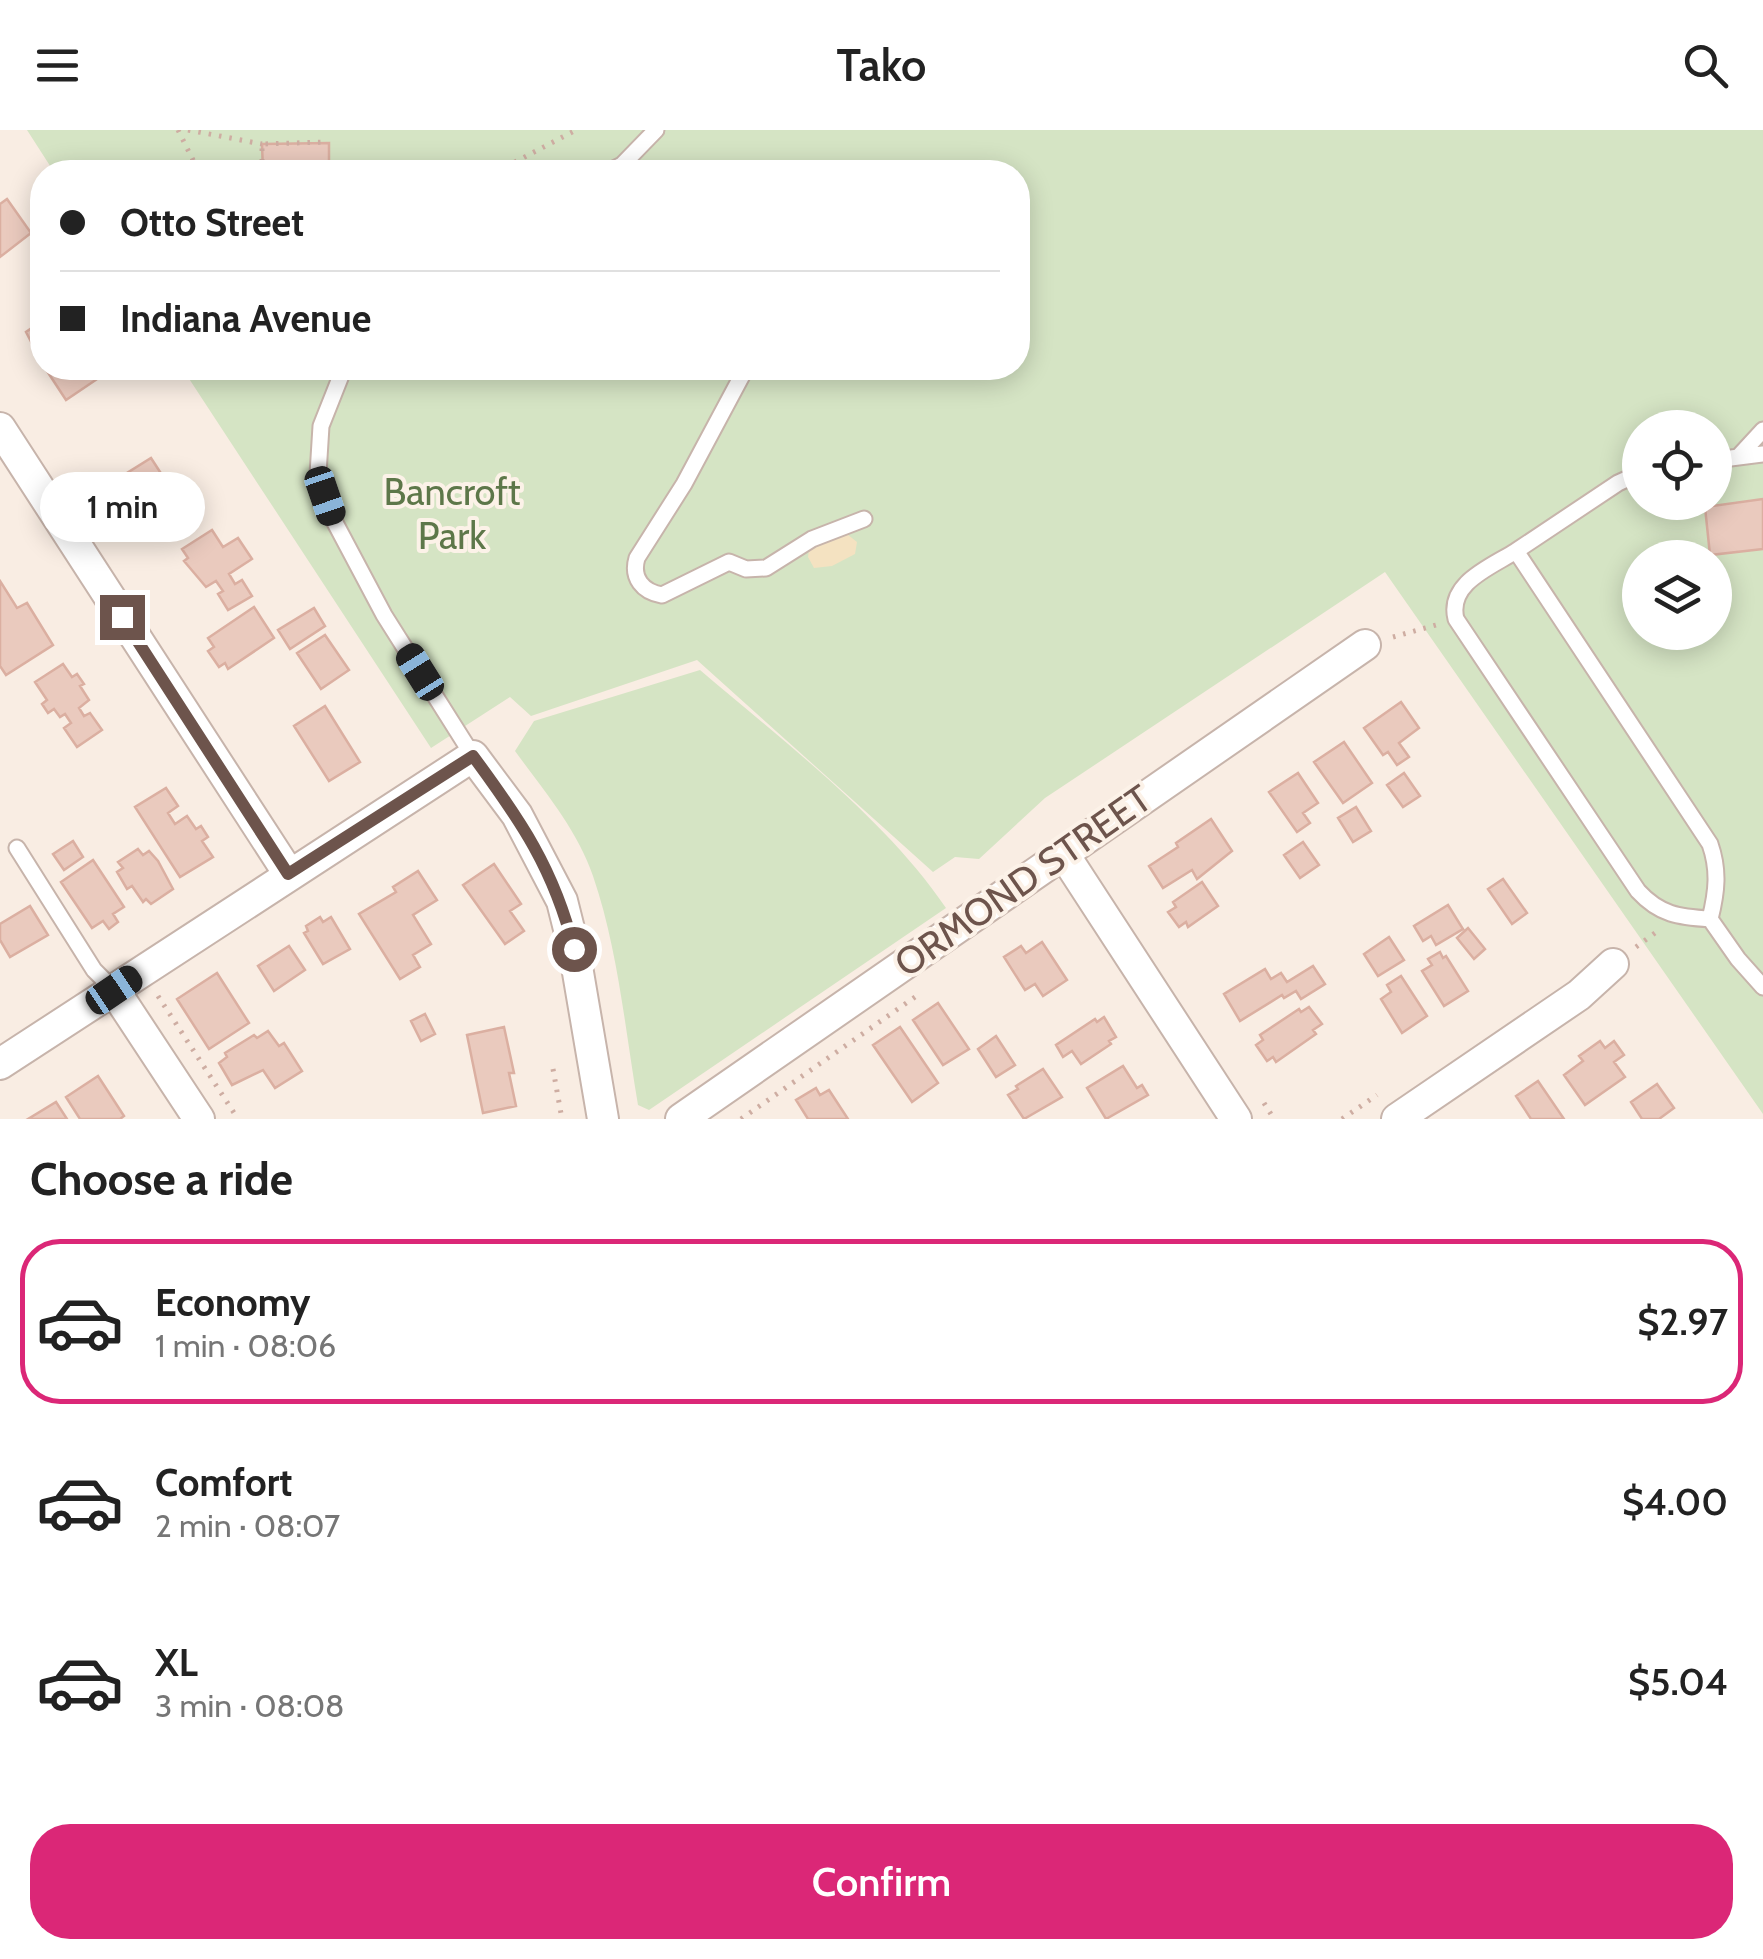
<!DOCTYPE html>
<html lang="en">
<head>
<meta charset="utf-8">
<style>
	body { margin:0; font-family:Cabin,sans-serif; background:#f2f2f2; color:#222; height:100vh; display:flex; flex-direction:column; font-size:38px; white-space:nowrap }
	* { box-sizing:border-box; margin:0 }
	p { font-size:32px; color:#767676 }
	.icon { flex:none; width:55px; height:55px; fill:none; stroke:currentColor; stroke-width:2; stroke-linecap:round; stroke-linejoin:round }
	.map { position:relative; height:989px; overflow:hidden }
	.panel { display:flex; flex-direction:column; background:#fff; flex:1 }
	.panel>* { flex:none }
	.banner { position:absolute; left:30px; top:30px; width:1000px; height:220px; border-radius:40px; box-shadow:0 5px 25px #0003; display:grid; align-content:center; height:220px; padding:0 30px; background:#fff }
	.buttons { position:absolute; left:1622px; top:280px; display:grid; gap:20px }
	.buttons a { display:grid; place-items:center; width:110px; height:110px; border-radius:50%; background:#fff; box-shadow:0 5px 25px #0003; font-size:50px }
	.end { position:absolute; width:45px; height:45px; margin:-22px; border:12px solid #6d544c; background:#fff; box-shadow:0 0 0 5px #fff }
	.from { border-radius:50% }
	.bubble { position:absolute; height:70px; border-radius:35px; background:#fff; box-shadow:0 5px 25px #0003; font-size:32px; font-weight:600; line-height:70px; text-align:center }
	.car { position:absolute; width:30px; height:60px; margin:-30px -15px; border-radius:12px; box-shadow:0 0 8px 2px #0007; background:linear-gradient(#222 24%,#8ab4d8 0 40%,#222 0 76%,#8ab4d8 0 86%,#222 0) }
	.banner b { display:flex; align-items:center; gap:35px; height:95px; font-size:38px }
	.banner b+b { border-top:2px solid #e0e0e0 }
	.banner i { width:25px; height:25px; background:#222 }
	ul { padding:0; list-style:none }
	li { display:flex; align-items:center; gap:30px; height:165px; margin:0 20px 15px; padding:0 10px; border:5px solid transparent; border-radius:40px }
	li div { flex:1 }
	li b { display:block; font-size:38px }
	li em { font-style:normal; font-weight:600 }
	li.selected { border-color:#db2777 }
	li>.icon { width:90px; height:90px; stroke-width:1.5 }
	h2 { padding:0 30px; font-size:45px; line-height:120px }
	.primary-button { display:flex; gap:20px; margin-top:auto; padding:20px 30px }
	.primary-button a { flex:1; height:115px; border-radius:40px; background:#db2777; color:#fff; font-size:40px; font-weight:600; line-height:115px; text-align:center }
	header { display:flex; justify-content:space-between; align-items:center; height:130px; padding:0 30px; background:#fff; font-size:45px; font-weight:600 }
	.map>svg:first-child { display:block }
	.green { fill:#d5e4c4; fill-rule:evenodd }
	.sand { fill:#f4e2c1 }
	.building { fill:#eacabe; stroke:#dbafa1; stroke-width:2.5 }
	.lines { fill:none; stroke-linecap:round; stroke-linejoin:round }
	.lane-casing { stroke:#c7b4ab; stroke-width:19 }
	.street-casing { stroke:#c7b4ab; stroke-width:34 }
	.path { stroke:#ceada2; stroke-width:5; stroke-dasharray:2.5 8; stroke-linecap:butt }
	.lane { stroke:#fff; stroke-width:15 }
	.street { stroke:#fff; stroke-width:30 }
	.route { stroke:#6d544c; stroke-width:12 }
	.labels { text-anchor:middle; stroke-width:8; stroke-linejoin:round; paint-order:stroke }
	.park-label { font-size:38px; fill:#5d7749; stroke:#fcf2e8 }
	.street-label { font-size:38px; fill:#6d544c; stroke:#fcf2e8 }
</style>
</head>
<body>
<header><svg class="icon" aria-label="menu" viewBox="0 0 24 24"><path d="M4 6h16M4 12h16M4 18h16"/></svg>Tako<svg class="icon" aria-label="search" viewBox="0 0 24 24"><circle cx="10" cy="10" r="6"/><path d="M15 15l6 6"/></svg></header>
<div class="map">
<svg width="1763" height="989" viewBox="0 0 1763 989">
	<rect width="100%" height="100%" fill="#f9ede3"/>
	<path class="green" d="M27,0H1763V984L1385,442L1045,668L979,729L955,727L933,742L697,530L531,586L510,567L431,618L182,238H1018V42H54ZM1640,298H1715V372H1640ZM1640,428H1715V502H1640Z
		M700,540C783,611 885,688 946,778L649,980L638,975C625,899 618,819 593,746C577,699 544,661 515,621L534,591Z"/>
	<path class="sand" d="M847,404L857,412L855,424L832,436L814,438L808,427L809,420Z"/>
	<path class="building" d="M329,13V42H263L262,14Z
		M7,69L31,103L0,127V74Z
		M42,191V233L26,202Z
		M45,238H102L106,243L66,270Z
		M151,328L184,379L152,400L119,348Z
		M1763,369V419L1710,425L1705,377Z
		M212,400L223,417L238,408L252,429L229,444L235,454L242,450L252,466L228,480L218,464L223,461L216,451L206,457L184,431L188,428L182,419Z
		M0,451L17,478L27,473L53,515L6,545L0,536Z
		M254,477L274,508L228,539L225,533L219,537L208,521L214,517L208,508Z
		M314,478L325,496L290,519L278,500Z
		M325,505L349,540L321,559L297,523Z
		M63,534L72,547L77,544L84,554L80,556L89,570L79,578L84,586L90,583L102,600L77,617L64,598L71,593L65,584L60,587L54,579L48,583L42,574L47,570L35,552Z
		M1401,572L1419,598L1399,613L1409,627L1397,635L1388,622L1383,625L1364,598Z
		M325,576L360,632L329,651L294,596Z
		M1344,612L1372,653L1343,673L1314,632Z
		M1298,643L1318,673L1303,683L1310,693L1297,702L1269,662Z
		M1404,643L1420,666L1403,677L1387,655Z
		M166,658L178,676L168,683L175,694L187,686L196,699L201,696L208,707L202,711L213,727L180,747L135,677Z
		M1356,677L1371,701L1353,712L1338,688Z
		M1211,689L1232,721L1197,749L1192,740L1163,758L1149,736L1178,717L1176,713Z
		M73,711L83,727L64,740L53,724Z
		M1303,712L1319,735L1300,748L1284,725Z
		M138,719L143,725L149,721L158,731L173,759L151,774L146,769L143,772L132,756L127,759L117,742L123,738L118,732Z
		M93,730L124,777L113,784L118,792L109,799L103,791L92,798L61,752Z
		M494,734L521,774L510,781L524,801L505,814L463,755Z
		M418,741L437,770L413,785L431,814L413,825L420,837L400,849L359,784L396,762L393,757Z
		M1503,749L1527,783L1512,794L1488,759Z
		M1202,752L1218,776L1188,797L1186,792L1179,797L1168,782L1176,777L1173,772Z
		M1448,775L1463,799L1436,815L1431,806L1423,811L1414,796Z
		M30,776L48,805L10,827L0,810V794Z
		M320,787L323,792L331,787L350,819L323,834L304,803L308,801L306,796Z
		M1468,798L1485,819L1474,829L1457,808Z
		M1389,807L1404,830L1378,846L1364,824Z
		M1042,812L1067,850L1043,866L1035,854L1025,860L1004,827L1021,816L1026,823Z
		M289,816L305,840L274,861L258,836Z
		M1440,822L1443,828L1446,826L1468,861L1444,876L1422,841L1432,835L1428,829Z
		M1313,836L1325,854L1301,869L1296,861L1284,868L1282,865L1240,891L1224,864L1265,839L1271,849L1281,843L1287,852Z
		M217,843L249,893L209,919L177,869Z
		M1401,846L1427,886L1402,903L1381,869L1391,862L1387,855Z
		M938,873L969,919L943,935L913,890Z
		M1309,877L1322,894L1313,900L1316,904L1276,932L1273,927L1267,931L1256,915L1263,910L1260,905L1299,879L1301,882Z
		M425,884L435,904L421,911L411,891Z
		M1104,887L1116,907L1109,911L1111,914L1081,934L1072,921L1063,927L1056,915L1095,889L1097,892Z
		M504,897L514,943H509L516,976L483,983L467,905Z
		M900,897L938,953L912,972L873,915Z
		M268,901L279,916L284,913L302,941L275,958L263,940L232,955L219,933L227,927L225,923L254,905L257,908Z
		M996,906L1015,935L996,947L978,919Z
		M1600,911L1605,918L1614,911L1624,925L1614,932L1625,947L1585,975L1564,945L1583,931L1579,926Z
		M1123,936L1137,958L1142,955L1148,965L1106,989L1087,958Z
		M1043,939L1062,967L1024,989L1008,965L1018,959L1016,956Z
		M98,946L124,986L120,989H80L66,967Z
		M1538,951L1564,989H1531L1516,966Z
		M1657,954L1674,978L1659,989H1642L1631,972Z
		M816,958L820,965L829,960L848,989H808L796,970Z
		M56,972L67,989H28Z"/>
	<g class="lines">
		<defs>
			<path id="lane" d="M608,42L622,35L656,0
				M344,238L321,296L318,344L332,387L384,485L473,626
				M746,238L684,354L637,428C631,448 643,462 662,465L729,432L746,439L766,438L812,409L864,389
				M1739,326L1763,300
				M1715,330L1763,324
				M1640,343L1618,353L1516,421L1710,714C1719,740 1717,761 1710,789L1738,829L1763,857
				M1516,421C1491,437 1447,453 1456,489L1638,761C1660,785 1679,787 1710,789
				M17,718L94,840L114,860"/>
			<path id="street" d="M0,298L289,744
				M1063,723L1236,989
				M114,860L199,989
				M0,934L473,626L517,685L562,771L574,819L603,989
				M681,989L1365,515
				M1397,989L1579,865L1613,834"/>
		</defs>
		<use href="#lane" class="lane-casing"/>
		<use href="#street" class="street-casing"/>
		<path class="path" d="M178,0L199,42
			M188,0L262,14
			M262,42V14L328,12
			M496,42L576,0
			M1393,507L1436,495
			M1636,817L1659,800
			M158,866L238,989
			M553,939L562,989
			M1264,973L1274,989
			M741,989L915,867
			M1342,989L1377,965"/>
		<use href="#lane" class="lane"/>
		<use href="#street" class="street"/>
	</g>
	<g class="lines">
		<path class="route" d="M122,487L288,744L473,626C521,691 554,739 574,819"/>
	</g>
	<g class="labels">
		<g class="park-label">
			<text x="452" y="375">Bancroft<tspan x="452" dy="44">Park</tspan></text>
		</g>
		<g class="street-label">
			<text transform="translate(1023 751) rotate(-35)" y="13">ORMOND STREET</text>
		</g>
	</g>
</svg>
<div class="buttons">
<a><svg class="icon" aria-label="locate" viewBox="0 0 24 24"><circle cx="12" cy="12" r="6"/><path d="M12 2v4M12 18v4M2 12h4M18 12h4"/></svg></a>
<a><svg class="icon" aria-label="layers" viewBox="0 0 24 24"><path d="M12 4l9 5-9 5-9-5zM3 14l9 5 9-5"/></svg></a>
</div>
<i class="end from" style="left:574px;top:819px"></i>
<i class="end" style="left:122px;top:487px"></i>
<div class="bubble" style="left:40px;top:342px;width:165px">1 min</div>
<i class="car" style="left:325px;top:366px;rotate:161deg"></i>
<i class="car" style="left:420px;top:542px;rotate:328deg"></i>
<i class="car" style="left:114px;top:860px;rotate:56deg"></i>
<div class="banner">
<b><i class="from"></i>Otto Street</b>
<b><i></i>Indiana Avenue</b>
</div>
</div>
<section class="panel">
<h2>Choose a ride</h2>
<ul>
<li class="selected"><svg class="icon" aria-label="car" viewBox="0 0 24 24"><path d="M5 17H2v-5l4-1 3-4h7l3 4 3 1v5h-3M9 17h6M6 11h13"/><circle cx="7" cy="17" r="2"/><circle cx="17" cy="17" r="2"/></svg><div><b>Economy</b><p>1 min · 08:06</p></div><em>$2.97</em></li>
<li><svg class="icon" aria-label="car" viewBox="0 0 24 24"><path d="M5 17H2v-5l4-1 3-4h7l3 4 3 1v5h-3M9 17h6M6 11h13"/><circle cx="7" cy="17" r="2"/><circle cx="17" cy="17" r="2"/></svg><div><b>Comfort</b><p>2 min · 08:07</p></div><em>$4.00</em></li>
<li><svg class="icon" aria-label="car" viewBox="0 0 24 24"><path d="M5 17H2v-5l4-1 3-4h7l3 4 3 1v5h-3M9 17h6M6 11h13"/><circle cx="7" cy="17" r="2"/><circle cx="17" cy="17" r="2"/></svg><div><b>XL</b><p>3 min · 08:08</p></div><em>$5.04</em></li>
</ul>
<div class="primary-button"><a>Confirm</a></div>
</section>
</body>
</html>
